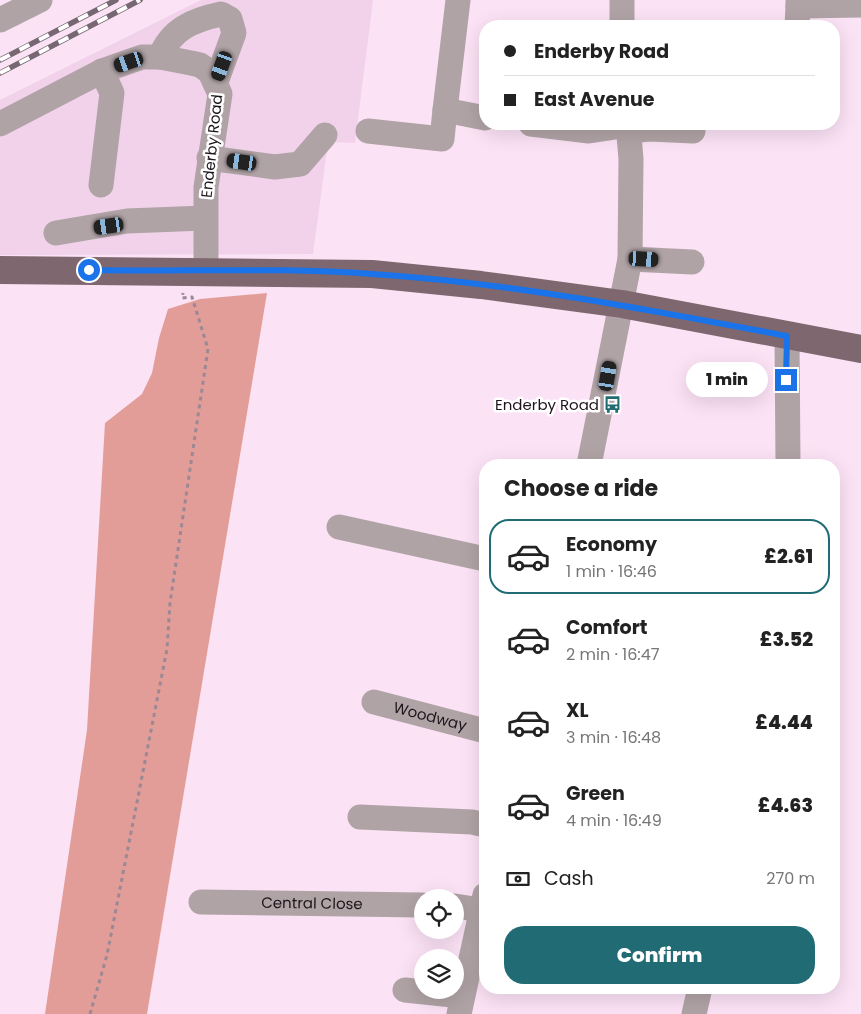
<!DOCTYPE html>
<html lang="en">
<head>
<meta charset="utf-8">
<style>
	body { margin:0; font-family:Poppins,sans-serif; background:#f6f6f6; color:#222; height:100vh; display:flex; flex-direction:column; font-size:19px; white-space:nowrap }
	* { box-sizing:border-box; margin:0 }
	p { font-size:16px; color:#767676 }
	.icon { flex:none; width:28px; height:28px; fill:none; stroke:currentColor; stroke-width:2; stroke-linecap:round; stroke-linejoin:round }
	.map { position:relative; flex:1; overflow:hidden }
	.details { position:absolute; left:479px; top:459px; width:361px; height:535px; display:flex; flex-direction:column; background:#fff; border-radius:20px; box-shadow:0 5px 20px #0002 }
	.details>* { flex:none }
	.hud { position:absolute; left:479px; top:20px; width:361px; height:110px; border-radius:20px; box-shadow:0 5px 20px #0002; display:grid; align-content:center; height:110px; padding:0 25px; background:#fff }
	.buttons { position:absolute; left:414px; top:889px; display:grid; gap:10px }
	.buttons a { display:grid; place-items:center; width:50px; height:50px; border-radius:50%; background:#fff; box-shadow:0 5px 20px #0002; font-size:25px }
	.end { position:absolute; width:22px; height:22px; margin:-11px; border:6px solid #1a73e8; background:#fff; box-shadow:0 0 0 2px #fff }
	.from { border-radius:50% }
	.bubble { position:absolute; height:35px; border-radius:18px; background:#fff; box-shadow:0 5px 20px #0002; font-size:16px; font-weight:800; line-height:35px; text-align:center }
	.car { position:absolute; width:15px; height:30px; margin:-15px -8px; border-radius:6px; box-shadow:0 0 4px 1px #0007; background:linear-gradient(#222 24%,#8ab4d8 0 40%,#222 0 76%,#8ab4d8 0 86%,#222 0) }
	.hud b { display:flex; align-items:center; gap:18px; height:48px; font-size:19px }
	.hud b+b { border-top:1px solid #e0e0e0 }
	.hud i { width:12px; height:12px; background:#222 }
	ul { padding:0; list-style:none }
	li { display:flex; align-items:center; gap:15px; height:75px; margin:0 10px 8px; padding:0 15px; border:2px solid transparent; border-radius:20px }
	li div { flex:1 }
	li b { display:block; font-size:19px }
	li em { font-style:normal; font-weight:800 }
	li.on { border-color:#216c74 }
	li>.icon { width:45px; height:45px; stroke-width:1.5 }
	h2 { padding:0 25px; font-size:22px; line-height:60px }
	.pay { display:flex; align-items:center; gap:12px; height:55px; padding:0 25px; font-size:19px }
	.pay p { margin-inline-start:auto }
	.action { display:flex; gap:10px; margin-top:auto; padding:10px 25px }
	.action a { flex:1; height:58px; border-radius:20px; background:#216c74; color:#fff; font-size:20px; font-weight:800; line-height:58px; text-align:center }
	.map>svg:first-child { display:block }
	.built { fill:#f1d2ea }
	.forest { fill:#e39d98 }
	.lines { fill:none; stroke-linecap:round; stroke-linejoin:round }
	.path { stroke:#9a8895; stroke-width:3; stroke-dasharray:4 4; stroke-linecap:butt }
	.minor { stroke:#b0a3a6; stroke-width:25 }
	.major { stroke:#7e676e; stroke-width:28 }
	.rail-casing { stroke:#766772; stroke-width:5.5 }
	.rail { stroke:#fff; stroke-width:4; stroke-dasharray:11; stroke-linecap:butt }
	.route { stroke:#1a73e8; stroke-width:6 }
	.labels { text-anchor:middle; stroke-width:5; stroke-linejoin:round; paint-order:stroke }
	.street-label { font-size:15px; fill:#1d151b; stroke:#fff }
	.poi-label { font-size:15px; fill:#1d151b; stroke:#fff; text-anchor:end }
</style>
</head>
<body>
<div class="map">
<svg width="861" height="1014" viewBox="0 0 861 1014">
	<rect width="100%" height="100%" fill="#fbe2f5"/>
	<path class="built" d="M201,0H373L355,143L328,142L313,254L0,255V100Z"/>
	<path class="forest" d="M267,293L147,1014H45L87,730L105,423L142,394L152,373L159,338L168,309L200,299Z"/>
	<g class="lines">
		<path class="path" d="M90,1014L107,955L167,649L170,603L208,349L192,297L182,298L183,293"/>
		<g class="minor">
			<path d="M622,0V26"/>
			<path d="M798,0V6L861,5"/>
			<path d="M0,20L40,0"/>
			<path d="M797,26L798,6"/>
			<path d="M160,57C171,29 193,20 221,14L230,19L234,33L216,82"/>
			<path d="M445,110L458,0"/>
			<path d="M0,124L102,71L142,57H160L191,63L200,65L210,72L220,94L206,187V270"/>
			<path d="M531,124L589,131L629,125"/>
			<path d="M368,131L442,139L445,110L485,118"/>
			<path d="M629,131L650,129L693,131"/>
			<path d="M209,158L275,167L300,164L325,135"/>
			<path d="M101,185L112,93L102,71"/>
			<path d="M56,233L127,221L205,218"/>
			<path d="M630,259L692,262"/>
			<path d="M787,336L788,465"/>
			<path d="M589,465L630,259L631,159L628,124"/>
			<path d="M339,527L485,559"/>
			<path id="s1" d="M374,702L485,731"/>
			<path d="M360,817L472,822L485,825"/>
			<path id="s2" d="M201,902L422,905"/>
			<path d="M455,906L481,910"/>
			<path d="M405,990L462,996"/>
			<path d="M459,1014L485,895"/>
			<path d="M694,1014L700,988"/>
		</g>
		<path class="major" d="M0,270L372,274L481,285L622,304L861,349"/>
		<defs>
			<path id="rail" d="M0,60L116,0
				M0,73L140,0"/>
		</defs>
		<use href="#rail" class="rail-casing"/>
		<use href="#rail" class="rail"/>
	</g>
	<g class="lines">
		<path class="route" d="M89,270C183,272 278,267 372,274C512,283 650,310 787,336L786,380"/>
	</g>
	<defs>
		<symbol id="bus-bare" viewBox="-9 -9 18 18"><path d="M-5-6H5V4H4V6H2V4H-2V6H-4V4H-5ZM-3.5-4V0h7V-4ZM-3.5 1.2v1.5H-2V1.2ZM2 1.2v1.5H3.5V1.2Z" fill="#216c74" stroke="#fff" stroke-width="2.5" paint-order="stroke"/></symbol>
	</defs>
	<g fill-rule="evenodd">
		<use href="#bus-bare" x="600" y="392" width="25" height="25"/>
	</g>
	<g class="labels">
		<g class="street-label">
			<text transform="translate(212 146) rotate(-84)" y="5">Enderby Road</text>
			<text dy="5" stroke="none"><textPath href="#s1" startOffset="58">Woodway</textPath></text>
			<text dy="5" stroke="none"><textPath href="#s2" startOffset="111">Central Close</textPath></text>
		</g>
		<g class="poi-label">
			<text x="599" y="410">Enderby Road</text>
		</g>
	</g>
</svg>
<div class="buttons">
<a><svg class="icon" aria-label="locate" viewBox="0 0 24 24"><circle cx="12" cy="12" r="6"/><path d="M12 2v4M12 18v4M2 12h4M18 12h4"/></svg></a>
<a><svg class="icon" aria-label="layers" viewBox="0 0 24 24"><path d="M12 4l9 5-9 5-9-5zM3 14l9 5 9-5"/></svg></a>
</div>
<i class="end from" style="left:89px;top:270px"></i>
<i class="end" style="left:786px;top:380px"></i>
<div class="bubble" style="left:686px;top:362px;width:82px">1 min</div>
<i class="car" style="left:129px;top:62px;rotate:251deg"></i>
<i class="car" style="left:222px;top:66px;rotate:200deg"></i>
<i class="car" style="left:242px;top:162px;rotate:278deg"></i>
<i class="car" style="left:109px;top:226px;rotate:262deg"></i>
<i class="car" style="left:644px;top:259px;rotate:93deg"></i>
<i class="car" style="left:608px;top:376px;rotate:10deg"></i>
<div class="hud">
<b><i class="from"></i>Enderby Road</b>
<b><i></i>East Avenue</b>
</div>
<section class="details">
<h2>Choose a ride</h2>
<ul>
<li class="on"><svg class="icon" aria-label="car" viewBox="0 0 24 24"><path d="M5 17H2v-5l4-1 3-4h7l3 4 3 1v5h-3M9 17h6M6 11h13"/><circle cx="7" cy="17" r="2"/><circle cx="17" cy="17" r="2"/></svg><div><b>Economy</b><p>1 min · 16:46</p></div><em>£2.61</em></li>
<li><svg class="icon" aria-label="car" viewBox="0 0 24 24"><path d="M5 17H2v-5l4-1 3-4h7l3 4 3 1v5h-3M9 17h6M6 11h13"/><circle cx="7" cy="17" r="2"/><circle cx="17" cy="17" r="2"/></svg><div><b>Comfort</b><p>2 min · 16:47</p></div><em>£3.52</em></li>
<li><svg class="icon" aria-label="car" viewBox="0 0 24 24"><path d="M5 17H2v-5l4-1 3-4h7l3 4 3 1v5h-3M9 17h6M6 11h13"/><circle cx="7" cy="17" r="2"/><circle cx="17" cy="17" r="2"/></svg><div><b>XL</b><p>3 min · 16:48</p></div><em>£4.44</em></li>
<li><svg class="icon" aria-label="car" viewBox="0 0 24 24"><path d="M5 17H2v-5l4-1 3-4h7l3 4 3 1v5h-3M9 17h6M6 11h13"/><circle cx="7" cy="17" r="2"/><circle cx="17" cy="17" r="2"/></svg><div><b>Green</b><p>4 min · 16:49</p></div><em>£4.63</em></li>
</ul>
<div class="pay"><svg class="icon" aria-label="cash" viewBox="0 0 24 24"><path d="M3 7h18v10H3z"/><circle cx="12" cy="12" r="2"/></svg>Cash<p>270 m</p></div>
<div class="action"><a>Confirm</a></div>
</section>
</div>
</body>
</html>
